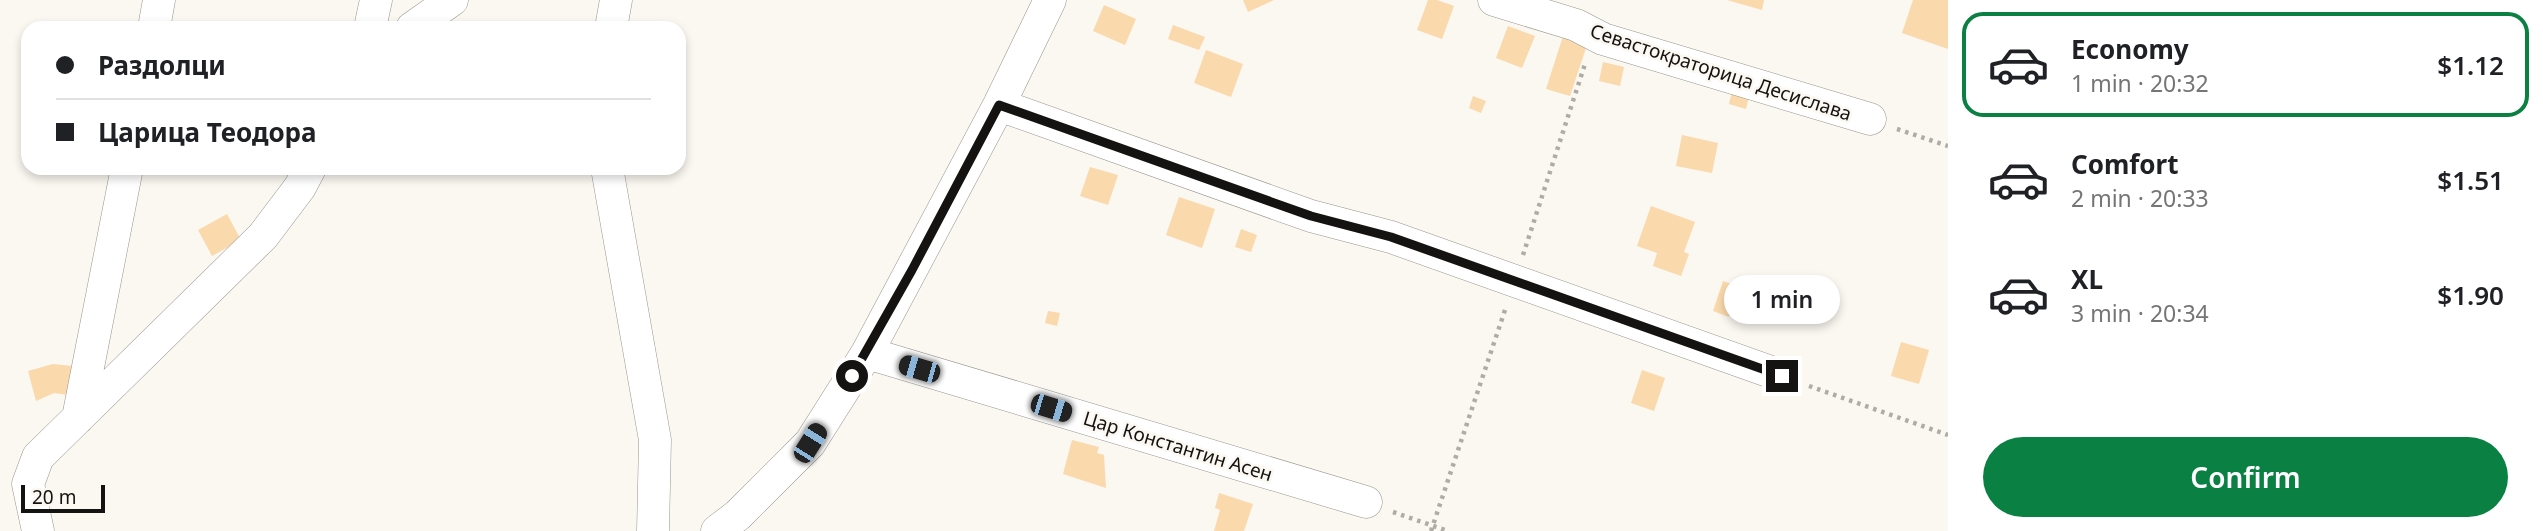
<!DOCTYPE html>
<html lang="en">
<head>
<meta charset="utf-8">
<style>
	body { margin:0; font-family:"Noto Sans",sans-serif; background:#f6f6f6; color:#202124; height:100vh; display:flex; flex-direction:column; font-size:26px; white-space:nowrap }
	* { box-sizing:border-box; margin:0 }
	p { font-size:23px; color:#757577 }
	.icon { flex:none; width:38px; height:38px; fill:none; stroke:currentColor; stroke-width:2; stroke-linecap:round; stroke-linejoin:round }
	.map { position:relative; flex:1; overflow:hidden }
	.details { display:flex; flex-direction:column; background:#fff; width:595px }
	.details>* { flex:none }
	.top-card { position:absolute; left:21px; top:21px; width:665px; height:154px; border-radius:21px; box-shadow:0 4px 10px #0003; display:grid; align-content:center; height:154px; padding:0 35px; background:#fff }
	.scale { position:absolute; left:21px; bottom:18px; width:84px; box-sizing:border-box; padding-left:7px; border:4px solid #151311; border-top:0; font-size:19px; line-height:24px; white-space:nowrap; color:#151311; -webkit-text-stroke:5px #fbf7f1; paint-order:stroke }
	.end { position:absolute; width:32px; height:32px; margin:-16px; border:9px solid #151311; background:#fff; box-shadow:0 0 0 4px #fff }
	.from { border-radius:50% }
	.bubble { position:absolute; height:49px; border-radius:24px; background:#fff; box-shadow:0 4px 10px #0003; font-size:23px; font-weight:600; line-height:49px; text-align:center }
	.car { position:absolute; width:21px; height:42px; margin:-21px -10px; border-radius:9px; box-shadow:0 0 5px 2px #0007; background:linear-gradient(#222 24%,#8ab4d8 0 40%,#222 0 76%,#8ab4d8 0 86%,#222 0) }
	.top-card b { display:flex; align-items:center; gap:24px; height:66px; font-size:26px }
	.top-card b+b { border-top:2px solid #e0e0e0 }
	.top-card i { width:18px; height:18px; background:#202124 }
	ul { padding:12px 0 0; list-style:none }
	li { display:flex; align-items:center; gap:21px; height:105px; margin:0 14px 10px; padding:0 21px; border:4px solid transparent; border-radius:21px }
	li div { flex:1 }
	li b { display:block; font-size:26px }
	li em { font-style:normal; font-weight:600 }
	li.active { border-color:#0b8043 }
	li>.icon { width:63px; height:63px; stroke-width:1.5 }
	.button { display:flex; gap:14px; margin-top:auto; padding:14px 35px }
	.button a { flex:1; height:80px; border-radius:42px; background:#0b8043; color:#fff; font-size:28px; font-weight:600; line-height:80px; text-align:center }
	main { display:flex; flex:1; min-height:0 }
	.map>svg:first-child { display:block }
	.building { fill:#fad9ac }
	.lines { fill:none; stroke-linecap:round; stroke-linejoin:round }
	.street-casing { stroke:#99958f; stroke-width:33 }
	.path { stroke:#afaba7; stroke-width:4.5; stroke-dasharray:3.5 5; stroke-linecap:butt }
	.street { stroke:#fff; stroke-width:32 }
	.route { stroke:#151311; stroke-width:9 }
	.labels { text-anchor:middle; stroke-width:5; stroke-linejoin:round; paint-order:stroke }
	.street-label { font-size:19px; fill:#151311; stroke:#fbf7f1 }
</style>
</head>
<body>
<main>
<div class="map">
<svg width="1948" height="531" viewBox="0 0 1948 531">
	<rect width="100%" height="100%" fill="#fbf7f1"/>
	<path class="building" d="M1243,0H1274L1248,12Z
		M1428,0H1437L1454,6L1442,39L1417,30Z
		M1727,0H1764L1762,10Z
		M1913,0H1948V49L1902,33Z
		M1104,5L1136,19L1125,45L1093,31Z
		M1173,25L1205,37L1199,50L1168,39Z
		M1508,26L1535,36L1522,68L1496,58Z
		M1565,30L1589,39L1570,96L1546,89Z
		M1206,50L1243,64L1231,97L1194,83Z
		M1603,62L1624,67L1620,86L1599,81Z
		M1733,87L1750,92L1746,109L1729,104Z
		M1473,96L1486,101L1481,113L1469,108Z
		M1682,135L1718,143L1712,173L1676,166Z
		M1090,167L1118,175L1108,205L1080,196Z
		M1179,197L1215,209L1202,248L1166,235Z
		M1651,206L1695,222L1684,252L1689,254L1681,276L1653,266L1657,253L1637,246Z
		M227,214L241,240L212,256L198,230Z
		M1241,229L1257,235L1251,252L1235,247Z
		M1723,281L1740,287L1729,317L1713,311Z
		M1048,311L1060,313L1057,326L1045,323Z
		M1901,342L1929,350L1919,384L1891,376Z
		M53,364L72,366L68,395L54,393L36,401L28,371Z
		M1642,370L1665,378L1654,411L1631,403Z
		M1072,440L1099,447L1097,453L1104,455L1106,488L1063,474Z
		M1219,493L1253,504L1244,531H1214L1220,510L1215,508Z"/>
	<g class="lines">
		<defs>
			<path id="street" d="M1494,0L1576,25L1603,39L1870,119
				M154,28L159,0
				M370,28L376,0
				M412,28L452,0
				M611,28L616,0
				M999,105L1311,216L1391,237L1782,376
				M607,168L655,440L653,531
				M867,353L1366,502
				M78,418L127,168
				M38,531L28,484L38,457L263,236L300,187L310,168
				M717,531L738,515L810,443L867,353L999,105L1050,0"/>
		</defs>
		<use href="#street" class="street-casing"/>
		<path class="path" d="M1897,129L1948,146
			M1523,255L1586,61
			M1809,386L1948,435
			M1393,512L1448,531
			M1431,531L1506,307"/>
		<use href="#street" class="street"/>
	</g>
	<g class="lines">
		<path class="route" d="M852,376L912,270L999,105L1311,216L1391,237L1782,376"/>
	</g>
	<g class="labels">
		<g class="street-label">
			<text transform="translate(1721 72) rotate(18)" y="7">Севастократорица Десислава</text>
			<text transform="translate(1178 446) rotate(17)" y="7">Цар Константин Асен</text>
		</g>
	</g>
</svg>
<div class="scale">20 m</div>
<i class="end from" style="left:852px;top:376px"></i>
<i class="end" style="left:1782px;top:376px"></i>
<div class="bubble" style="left:1724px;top:275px;width:116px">1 min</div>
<i class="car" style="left:919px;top:369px;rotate:286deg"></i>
<i class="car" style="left:1051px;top:408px;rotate:107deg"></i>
<i class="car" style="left:810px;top:443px;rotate:32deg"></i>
<div class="top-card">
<b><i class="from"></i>Раздолци</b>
<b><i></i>Царица Теодора</b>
</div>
</div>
<section class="details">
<ul>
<li class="active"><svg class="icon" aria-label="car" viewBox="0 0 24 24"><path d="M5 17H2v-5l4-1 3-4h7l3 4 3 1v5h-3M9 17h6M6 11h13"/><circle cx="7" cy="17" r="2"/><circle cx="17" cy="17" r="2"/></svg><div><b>Economy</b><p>1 min · 20:32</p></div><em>$1.12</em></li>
<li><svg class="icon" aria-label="car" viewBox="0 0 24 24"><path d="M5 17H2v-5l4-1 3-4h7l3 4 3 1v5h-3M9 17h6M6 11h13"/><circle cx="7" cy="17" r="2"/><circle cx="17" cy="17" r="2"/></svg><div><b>Comfort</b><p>2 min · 20:33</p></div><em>$1.51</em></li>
<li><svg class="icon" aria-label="car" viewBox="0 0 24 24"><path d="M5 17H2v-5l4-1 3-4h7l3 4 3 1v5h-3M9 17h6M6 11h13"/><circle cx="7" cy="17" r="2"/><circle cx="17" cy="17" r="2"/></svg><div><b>XL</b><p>3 min · 20:34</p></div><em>$1.90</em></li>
</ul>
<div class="button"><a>Confirm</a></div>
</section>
</main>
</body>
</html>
